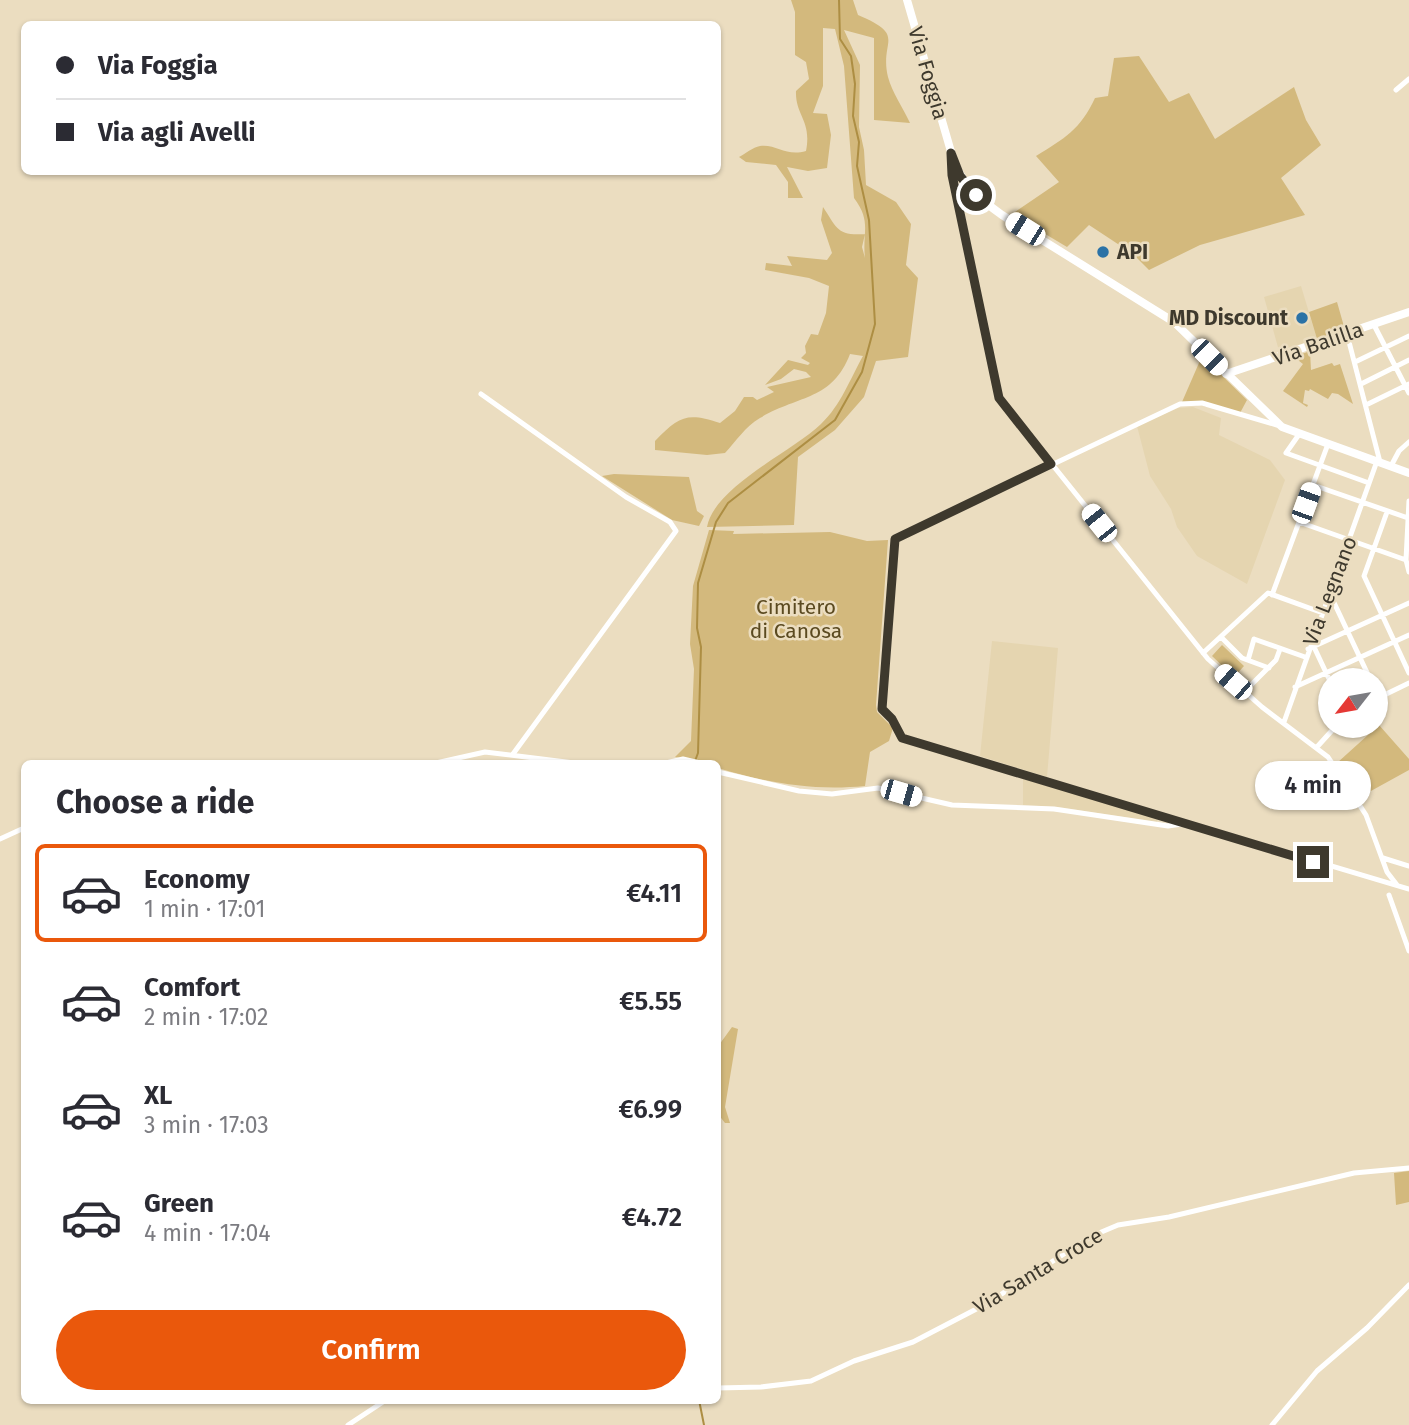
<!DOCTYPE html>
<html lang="en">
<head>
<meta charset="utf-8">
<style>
	body { margin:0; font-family:"Fira Sans",sans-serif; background:#f7f7f7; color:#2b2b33; height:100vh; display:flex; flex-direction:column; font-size:26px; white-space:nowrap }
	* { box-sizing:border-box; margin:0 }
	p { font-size:23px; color:#7c7c81 }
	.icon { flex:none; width:38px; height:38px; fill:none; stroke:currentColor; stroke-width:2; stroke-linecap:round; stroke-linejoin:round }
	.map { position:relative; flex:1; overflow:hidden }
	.panel { position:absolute; left:21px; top:760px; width:700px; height:644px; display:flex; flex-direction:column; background:#fff; border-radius:10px; box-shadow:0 2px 5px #0004 }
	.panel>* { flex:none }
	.banner { position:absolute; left:21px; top:21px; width:700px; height:154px; border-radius:10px; box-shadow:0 2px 5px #0004; display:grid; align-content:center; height:154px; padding:0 35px; background:#fff }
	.needle { width:46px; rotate:239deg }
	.controls { position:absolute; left:1318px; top:668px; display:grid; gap:14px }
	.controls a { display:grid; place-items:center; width:70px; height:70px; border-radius:50%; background:#fff; box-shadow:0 2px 5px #0004; font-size:35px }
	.end { position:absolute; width:32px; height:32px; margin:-16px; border:9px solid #3e392d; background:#fff; box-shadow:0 0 0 4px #fff }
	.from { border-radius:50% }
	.bubble { position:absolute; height:49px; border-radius:24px; background:#fff; box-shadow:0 2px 5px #0004; font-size:23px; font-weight:600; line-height:49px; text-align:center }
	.car { position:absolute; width:21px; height:42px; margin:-21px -10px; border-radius:9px; box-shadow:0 0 5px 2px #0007; background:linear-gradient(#fff 24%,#345 0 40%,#fff 0 76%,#345 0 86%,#fff 0) }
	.banner b { display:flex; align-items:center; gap:24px; height:66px; font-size:26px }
	.banner b+b { border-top:2px solid #e1e1e2 }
	.banner i { width:18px; height:18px; background:#2b2b33 }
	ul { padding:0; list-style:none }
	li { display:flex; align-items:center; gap:21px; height:98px; margin:0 14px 10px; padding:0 21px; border:4px solid transparent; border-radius:10px }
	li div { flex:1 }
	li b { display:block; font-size:26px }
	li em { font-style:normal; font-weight:600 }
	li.active { border-color:#ea580c }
	li>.icon { width:63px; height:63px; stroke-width:1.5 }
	h2 { padding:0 35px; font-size:32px; line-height:84px }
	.primary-button { display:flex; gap:14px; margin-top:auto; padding:14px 35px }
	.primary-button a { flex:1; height:80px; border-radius:42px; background:#ea580c; color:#fff; font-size:28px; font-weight:600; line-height:80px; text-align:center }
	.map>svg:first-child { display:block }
	.built { fill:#e5d5b0 }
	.green { fill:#d3b97d }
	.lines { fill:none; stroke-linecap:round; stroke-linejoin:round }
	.stream { stroke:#ad8e43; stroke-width:2 }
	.street { stroke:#fff; stroke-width:5 }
	.secondary { stroke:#fff; stroke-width:8 }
	.route { stroke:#3e392d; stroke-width:9 }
	.poi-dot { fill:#2b72a6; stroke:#ebddc0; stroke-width:2.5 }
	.labels { text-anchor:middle; stroke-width:5; stroke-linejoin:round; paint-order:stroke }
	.street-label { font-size:21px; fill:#3e392d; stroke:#ebddc0 }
	.poi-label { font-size:21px; font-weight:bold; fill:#3e392d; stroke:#ebddc0; text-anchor:start }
	.park-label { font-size:21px; fill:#5b4a20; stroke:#ebddc0 }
</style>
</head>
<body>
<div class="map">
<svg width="1409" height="1425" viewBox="0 0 1409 1425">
	<rect width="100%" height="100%" fill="#ebddc0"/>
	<path class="built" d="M1301,286L1317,339L1279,351L1264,297Z
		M1193,407L1221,418L1219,435L1270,460L1285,480L1247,584L1197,556L1177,527L1171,509L1150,476L1137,426L1178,408Z
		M992,641L1058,648L1047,777L980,756Z
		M1023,779L1158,818L1157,822L1058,807L1023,805Z"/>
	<path class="green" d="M791,0H853L858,15C908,36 879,40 888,77C892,92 903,108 910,123L874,120V38L844,30L860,65L859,127L864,150L866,185L896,202L911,224L906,265L918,278L908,357L876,361L864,397L835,430L798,457L794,525L707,527C714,487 793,451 821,424C841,405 850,379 863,356L850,354C832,401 798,395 760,418C745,427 736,441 725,453L707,455L655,450V441C679,416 687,412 720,423L735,411L744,397H753L757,400L774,392L767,387L811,377L806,372L794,369L781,379L765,385L788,360L808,365L810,363L801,358L806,353L805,346L811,334L818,335L826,313L829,286L809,278L765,270L766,263L792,266L787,256L827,260L832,253L821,220L823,207C837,228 837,236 865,234L862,247L865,258C862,232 872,222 854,198L844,66L835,29L823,28V86L813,113L827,114L831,135L827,168L808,171L787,167L803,198H788V182L776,165L746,162L739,157C745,154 753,147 760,146C777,144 786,157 806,151C812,120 795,116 796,91L809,79L806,62L795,55V12Z
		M1139,56L1169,102L1189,93L1215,139L1294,87L1306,120L1321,145L1281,178L1305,215L1200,245L1149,270L1133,254L1089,225L1067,247L1012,214L1059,182L1036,156C1065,138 1080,130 1095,98L1108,96L1114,58Z
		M1337,302L1345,330L1317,339L1309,312Z
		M1310,351L1311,370L1332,363L1334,366L1340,364L1353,404L1338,394L1332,393L1328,399L1310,389L1309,391L1305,390L1303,403L1308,405L1307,407L1283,391L1303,364L1294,357Z
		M1202,356L1247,400L1240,413L1182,402Z
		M614,474L689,477L697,511L704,516L699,526L672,520L602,476Z
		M709,530L734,531L733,534L830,532L867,541L888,540L876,705L877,712L893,728L889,741L870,752L865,786C813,791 767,783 718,768V763L675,757L691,741L694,669L690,644L693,586Z
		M1222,645L1244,666L1234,677L1212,656Z
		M1379,725L1409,759V770L1360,797L1337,763Z
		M732,1027L738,1029L725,1107L730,1123H725L718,1114V1053L719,1045Z
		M1409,1171V1202L1396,1205L1394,1173Z"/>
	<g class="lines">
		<path class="stream" d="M695,761L698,753L701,647L697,628L698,583L716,522L728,503L835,420L862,372L875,324L869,220L857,166L859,142L853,116L855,84L851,56L840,39L839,0
			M699,1400L704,1425"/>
		<path class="street" d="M1396,90L1409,79
			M951,160L999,398L1208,659L1262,707L1328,757L1366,815L1387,872L1397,885
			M1374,325L1409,393
			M1347,334L1380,462
			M1355,362L1409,336
			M1361,384L1409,360
			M481,394L626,497L670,522L676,531L513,754
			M1366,405L1409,384
			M1277,425L1202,403L1180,404L895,539L882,709L892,719L902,738L1409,889
			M1300,433L1286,453L1369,483
			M1391,466L1399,451L1409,442
			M1313,485L1408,518
			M1409,501L1406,560L1409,572
			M1387,512L1364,576L1409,673
			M1299,522L1406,560
			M1329,592L1371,681
			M1272,595L1328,444
			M1221,637L1242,658L1269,668
			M1314,647L1330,681
			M1308,649L1409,603
			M1203,653L1268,593L1323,613
			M1248,660L1254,639L1305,657
			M1295,687L1409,635
			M1244,692L1276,660L1280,649
			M1376,699L1409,683
			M1284,722L1377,461
			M1317,747L1336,726
			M436,763L485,752L574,763
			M666,763L683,759L700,763
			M718,772L799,791L832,794L878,788L952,805L1054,809L1168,826L1182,824
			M0,839L24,828
			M1383,858L1409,866
			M1389,895L1409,951
			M718,1388L761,1387L811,1381L854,1361L913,1342L986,1304L1092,1236L1118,1225L1169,1217L1354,1173L1409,1168
			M348,1425L386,1400
			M1272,1425L1317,1371L1367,1328L1409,1285"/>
		<path class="secondary" d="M907,0L954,162C964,186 981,200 1002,215L1174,322L1282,427L1409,473
			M1226,374L1409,312"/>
	</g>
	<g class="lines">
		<path class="route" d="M976,195L960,176L951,153L952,175L999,398L1051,464L895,539L882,709L892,719L902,738L1313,862"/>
	</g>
	<g class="poi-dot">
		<circle cx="1103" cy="252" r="7"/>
		<circle cx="1302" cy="318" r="7"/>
	</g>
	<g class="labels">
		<g class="street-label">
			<text transform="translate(928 73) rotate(74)" y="7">Via Foggia</text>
			<text transform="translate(1318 344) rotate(-19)" y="7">Via Balilla</text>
			<text transform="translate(1330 591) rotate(-69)" y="7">Via Legnano</text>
			<text transform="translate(1038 1271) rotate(-31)" y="7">Via Santa Croce</text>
		</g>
		<g class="poi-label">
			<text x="1117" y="259">API</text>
			<text x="1288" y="325" text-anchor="end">MD Discount</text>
		</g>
		<g class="park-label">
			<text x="796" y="614">Cimitero<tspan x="796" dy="24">di Canosa</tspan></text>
		</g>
	</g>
</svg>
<div class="controls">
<a><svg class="needle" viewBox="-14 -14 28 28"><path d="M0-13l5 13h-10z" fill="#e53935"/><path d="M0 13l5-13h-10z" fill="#7c7c81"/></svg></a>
</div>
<i class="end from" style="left:976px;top:195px"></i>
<i class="end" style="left:1313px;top:862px"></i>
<div class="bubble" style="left:1255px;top:761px;width:116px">4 min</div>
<i class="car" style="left:1025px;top:229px;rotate:302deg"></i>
<i class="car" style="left:1209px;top:357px;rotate:135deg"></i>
<i class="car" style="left:1306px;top:503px;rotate:20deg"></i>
<i class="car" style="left:1099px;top:523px;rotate:321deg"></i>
<i class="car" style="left:1233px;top:682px;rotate:311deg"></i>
<i class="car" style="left:901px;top:793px;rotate:106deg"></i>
<div class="banner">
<b><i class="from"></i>Via Foggia</b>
<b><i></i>Via agli Avelli</b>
</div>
<section class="panel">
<h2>Choose a ride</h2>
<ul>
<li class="active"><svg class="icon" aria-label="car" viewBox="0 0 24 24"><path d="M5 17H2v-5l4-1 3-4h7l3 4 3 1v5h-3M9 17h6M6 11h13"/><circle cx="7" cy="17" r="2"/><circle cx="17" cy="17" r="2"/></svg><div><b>Economy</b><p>1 min · 17:01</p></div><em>€4.11</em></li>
<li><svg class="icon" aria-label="car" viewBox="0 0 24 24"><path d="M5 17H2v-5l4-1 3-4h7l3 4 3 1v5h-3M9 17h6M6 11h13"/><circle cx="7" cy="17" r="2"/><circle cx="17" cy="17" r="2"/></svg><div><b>Comfort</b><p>2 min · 17:02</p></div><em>€5.55</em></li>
<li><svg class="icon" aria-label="car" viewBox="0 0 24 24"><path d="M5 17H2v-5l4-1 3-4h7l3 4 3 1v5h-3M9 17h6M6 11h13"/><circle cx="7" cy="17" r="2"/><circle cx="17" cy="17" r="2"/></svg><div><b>XL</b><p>3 min · 17:03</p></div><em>€6.99</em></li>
<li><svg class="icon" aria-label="car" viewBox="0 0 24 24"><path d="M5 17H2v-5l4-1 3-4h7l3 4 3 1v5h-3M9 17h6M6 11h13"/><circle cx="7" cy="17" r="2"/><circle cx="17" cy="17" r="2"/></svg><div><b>Green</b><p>4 min · 17:04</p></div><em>€4.72</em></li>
</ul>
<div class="primary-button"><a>Confirm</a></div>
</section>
</div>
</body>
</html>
